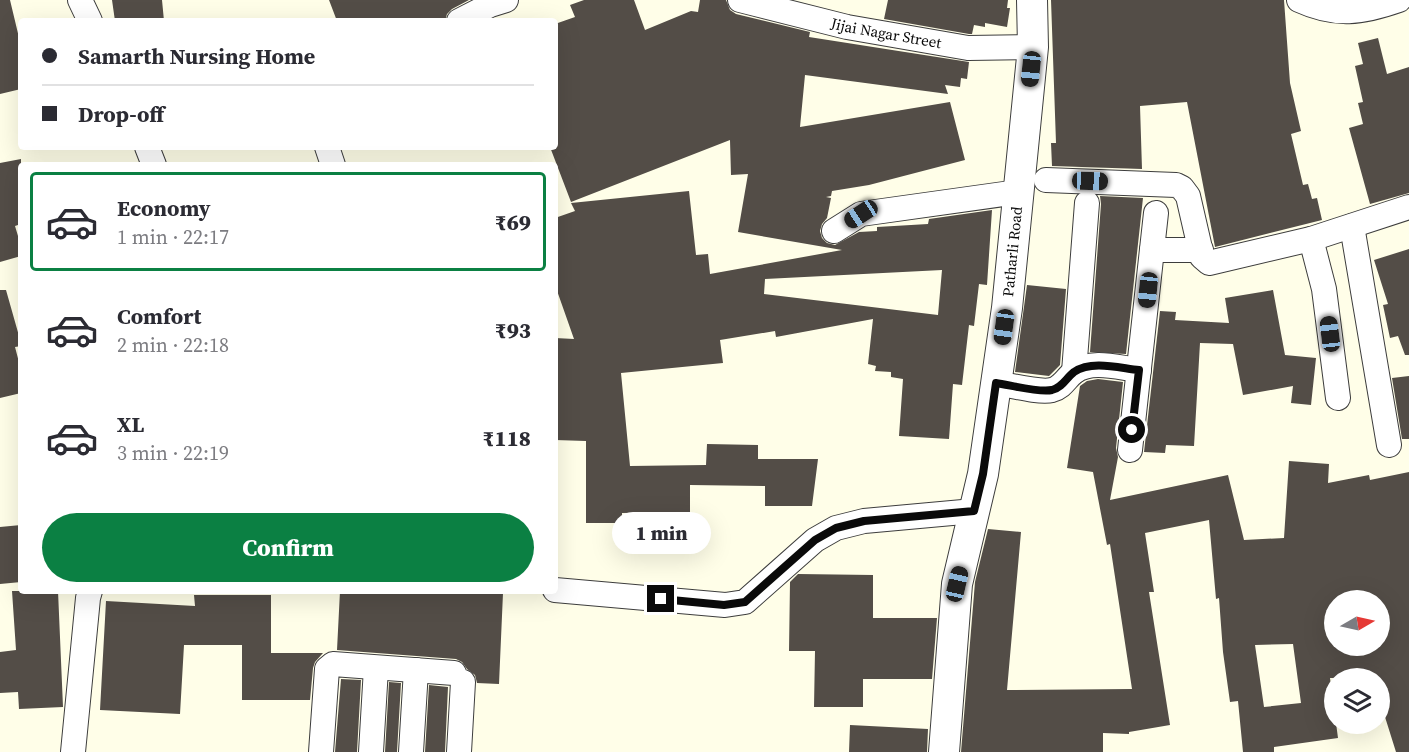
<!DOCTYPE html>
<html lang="en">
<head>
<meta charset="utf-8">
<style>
	body { margin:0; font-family:"Source Serif 4",serif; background:#f2f2f3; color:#2b2b33; height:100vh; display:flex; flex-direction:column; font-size:22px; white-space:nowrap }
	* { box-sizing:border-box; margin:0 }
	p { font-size:20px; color:#7c7c81 }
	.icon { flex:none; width:33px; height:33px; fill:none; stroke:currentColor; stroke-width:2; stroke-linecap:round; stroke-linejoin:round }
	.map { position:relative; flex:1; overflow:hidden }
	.sheet { position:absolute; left:18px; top:162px; width:540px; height:432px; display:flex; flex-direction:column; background:#fff; border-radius:6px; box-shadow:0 6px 24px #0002 }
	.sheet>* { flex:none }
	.banner { position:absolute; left:18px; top:18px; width:540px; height:132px; border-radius:6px; box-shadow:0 6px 24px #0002; display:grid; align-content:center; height:132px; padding:0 24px; background:#fff }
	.needle { width:39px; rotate:81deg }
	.controls { position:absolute; left:1324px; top:590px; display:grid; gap:12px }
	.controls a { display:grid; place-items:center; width:66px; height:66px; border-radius:50%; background:#fff; box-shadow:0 6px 24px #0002; font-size:30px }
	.end { position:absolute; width:27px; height:27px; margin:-14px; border:8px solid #0a0a0a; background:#fff; box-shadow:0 0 0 3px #fff }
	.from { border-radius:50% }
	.bubble { position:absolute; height:42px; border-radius:21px; background:#fff; box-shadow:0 6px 24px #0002; font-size:20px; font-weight:800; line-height:42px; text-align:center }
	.car { position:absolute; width:18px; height:36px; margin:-18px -9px; border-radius:8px; box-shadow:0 0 4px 2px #0007; background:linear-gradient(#222 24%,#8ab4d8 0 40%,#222 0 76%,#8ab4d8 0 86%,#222 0) }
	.banner b { display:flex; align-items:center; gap:21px; height:57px; font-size:22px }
	.banner b+b { border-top:2px solid #e1e1e2 }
	.banner i { width:15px; height:15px; background:#2b2b33 }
	ul { padding:10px 0 0; list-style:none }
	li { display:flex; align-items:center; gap:18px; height:99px; margin:0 12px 9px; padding:0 12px; border:3px solid transparent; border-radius:6px }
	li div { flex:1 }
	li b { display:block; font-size:22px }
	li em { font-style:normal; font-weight:800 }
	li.on { border-color:#0b8043 }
	li>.icon { width:54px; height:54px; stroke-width:1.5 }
	.button { display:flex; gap:12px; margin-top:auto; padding:12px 24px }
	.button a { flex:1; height:69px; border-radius:36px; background:#0b8043; color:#fff; font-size:24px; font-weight:800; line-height:69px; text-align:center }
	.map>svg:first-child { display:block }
	.building { fill:#534d47; fill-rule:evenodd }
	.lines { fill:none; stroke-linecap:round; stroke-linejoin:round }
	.minor-casing { stroke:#3d3d3d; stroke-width:26 }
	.tertiary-casing { stroke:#3d3d3d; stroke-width:32 }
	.minor { stroke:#fff; stroke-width:24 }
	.tertiary { stroke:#fff; stroke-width:30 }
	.route { stroke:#0a0a0a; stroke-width:8 }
	.labels { text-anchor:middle; stroke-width:6; stroke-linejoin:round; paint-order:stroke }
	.street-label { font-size:15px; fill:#0a0a0a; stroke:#fff }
</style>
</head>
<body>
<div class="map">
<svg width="1409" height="752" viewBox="0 0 1409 752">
	<rect width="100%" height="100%" fill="#fffee8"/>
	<path class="building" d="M0,0H10L21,46V89L0,94Z
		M112,0H162L164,21H115Z
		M329,0H469L452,9L447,14L445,21H337Z
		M584,0H634L645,30L691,11L698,12L700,0H726L730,10L736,14L810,32L809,37L969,62L967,79L961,78L960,87L945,85L948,94L805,75L800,127L950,102L965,160L869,185L832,191L831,196L826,197L831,198L827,218L822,224L820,231L822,238L827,243L835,245L859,232L877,231V227L928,224L929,219L992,210L987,285L979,284L974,326L969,325L962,385L953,384L949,439L899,436L903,379L891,377V372L875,371L876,366L868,364L873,319L776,337L775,331L720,340L723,363L621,373L630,466L706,465L707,444L758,445V459H818L812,506H765V486L690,485V512L622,513V523H586V441L555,440V338L574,339L555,285V218L575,211L571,203L689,191L696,255L708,254L710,274L842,250L738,232L748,174L731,175L730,140L571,202L550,147H555V24L575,17L570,5ZM942,270L938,315L764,294L765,279Z
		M888,0H1008L1007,8H1010L1007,27L985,23V27L974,25L972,34H969L884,19Z
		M1051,0H1284L1290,83L1301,131L1291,134L1303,185L1308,184L1312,199L1317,198L1322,220L1215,247L1187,102L1140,106L1142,169L1052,166L1051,143H1056Z
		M1378,38L1387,74L1409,67V193L1370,204L1349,128L1363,124L1358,103L1363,102L1355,66L1363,64L1358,43Z
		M21,159V224L15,226L21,246V256L0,262V163Z
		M1100,196L1143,198L1126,354L1090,352L1101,204Z
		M1409,249V355H1405L1398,336L1390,338L1383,305L1388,304L1374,260Z
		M1027,285L1066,289L1060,365L1049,376L1015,372Z
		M0,290H6L21,343V346L15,347L21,370V393L0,398Z
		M1273,290L1285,355L1316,358L1311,405L1291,403L1293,386L1243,395L1233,344L1200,343L1194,446L1166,445L1165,453L1144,452L1160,311L1176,312L1175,320L1229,323L1225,298Z
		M1409,376V439H1402L1392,378Z
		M1098,379L1123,382L1116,448L1118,457L1110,500L1228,475L1244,540L1284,538L1289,461L1329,464L1328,483L1369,475L1370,480L1409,472V752H1396L1380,701V678H1330L1338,738L1274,747V752H1243L1238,701L1230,702L1223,652L1219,598L1216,599L1209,520L1145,533L1154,592H1149L1170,725L1129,732V734L1103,733V752H961L975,582L988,529L1021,532L1007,690L1132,689L1110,544L1107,545L1093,472L1067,468L1080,386L1087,381ZM1335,600H1380V645H1335ZM1293,644L1301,703L1264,707L1255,645Z
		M21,525V582L0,584V527Z
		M798,574L873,575V618H937L932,679H863V707H814L815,651H789L790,582Z
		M12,591H58L63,707L19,709L18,692L0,693V652L16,650Z
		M340,591H451L503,593L499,684L477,683L475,675L467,669L462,662L456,659L337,650Z
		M194,595H271V653H323L315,662L313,668L310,700H242V645H184L180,714L100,710L106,601L195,606Z
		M341,679L361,680L357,752H335Z
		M389,682L401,683L397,752H385Z
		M429,685L448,687L445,752H425Z
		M850,725L928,729L927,752H849Z"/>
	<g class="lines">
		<defs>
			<g id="minor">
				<path d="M80,0L90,21"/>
				<path id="s1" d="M740,0L847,27L968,48L1033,47"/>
				<path d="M1299,0C1336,17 1362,13 1399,0"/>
				<path d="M459,21L490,5L506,0"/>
				<path d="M147,147L154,165"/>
				<path d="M327,147L333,165"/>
				<path d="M1046,180L1176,185L1182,188L1188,196L1202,257L1209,263L1311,239L1409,207"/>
				<path d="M1352,226L1389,445"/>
				<path d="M834,231L861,214L1018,192"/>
				<path d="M1311,239L1324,289L1338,398"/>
				<path d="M1152,250H1201"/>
				<path d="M1074,372L1087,203"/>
				<path d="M996,383C1010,385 1039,393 1052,390C1063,387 1066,378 1074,372C1092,359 1119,368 1139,370"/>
				<path d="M1130,450L1156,213"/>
				<path d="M555,590L725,605L745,602L815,540L836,528L864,521L974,511"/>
				<path d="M73,752L88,598L90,591"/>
				<path d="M321,752L327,669L333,664L454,673"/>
				<path d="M371,752L376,668"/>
				<path d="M411,752L416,670"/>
				<path d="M459,752L463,682"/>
			</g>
			<g id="tertiary">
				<path id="s2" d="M944,752L957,584L983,474L1007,308L1033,47L1032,0"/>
			</g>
		</defs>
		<use href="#minor" class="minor-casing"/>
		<use href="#tertiary" class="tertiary-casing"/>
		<use href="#minor" class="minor"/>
		<use href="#tertiary" class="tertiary"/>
	</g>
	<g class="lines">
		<path class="route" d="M661,599L724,605L745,602L815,540L836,528L864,521L974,511L983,474L996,383C1010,385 1039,393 1052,390C1063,387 1066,378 1074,372C1092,360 1119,368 1139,370L1132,430"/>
	</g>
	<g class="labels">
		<g class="street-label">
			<text dy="5" stroke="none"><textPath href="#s1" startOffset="150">Jijai Nagar Street</textPath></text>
			<text dy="5" stroke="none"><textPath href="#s2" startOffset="506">Patharli Road</textPath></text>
		</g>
	</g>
</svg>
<div class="controls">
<a><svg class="needle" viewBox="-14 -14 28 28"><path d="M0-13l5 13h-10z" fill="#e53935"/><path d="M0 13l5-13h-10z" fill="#7c7c81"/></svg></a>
<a><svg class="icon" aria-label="layers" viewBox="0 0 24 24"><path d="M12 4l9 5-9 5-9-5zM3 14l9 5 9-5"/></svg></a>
</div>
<i class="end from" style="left:1132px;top:430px"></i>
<i class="end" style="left:661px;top:599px"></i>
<div class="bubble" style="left:612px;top:512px;width:99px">1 min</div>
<i class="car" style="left:1031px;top:69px;rotate:186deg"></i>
<i class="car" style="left:1090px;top:181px;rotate:92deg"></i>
<i class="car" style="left:861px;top:214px;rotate:237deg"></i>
<i class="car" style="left:1148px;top:290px;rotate:186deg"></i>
<i class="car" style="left:1004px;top:327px;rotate:188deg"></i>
<i class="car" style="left:1330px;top:334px;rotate:353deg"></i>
<i class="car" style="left:957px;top:584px;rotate:13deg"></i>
<div class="banner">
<b><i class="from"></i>Samarth Nursing Home</b>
<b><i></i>Drop-off</b>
</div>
<section class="sheet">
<ul>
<li class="on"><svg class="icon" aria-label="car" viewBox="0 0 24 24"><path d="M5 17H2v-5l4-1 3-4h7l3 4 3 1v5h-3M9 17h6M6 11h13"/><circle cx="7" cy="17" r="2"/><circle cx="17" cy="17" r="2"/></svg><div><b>Economy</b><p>1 min · 22:17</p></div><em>₹69</em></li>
<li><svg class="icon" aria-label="car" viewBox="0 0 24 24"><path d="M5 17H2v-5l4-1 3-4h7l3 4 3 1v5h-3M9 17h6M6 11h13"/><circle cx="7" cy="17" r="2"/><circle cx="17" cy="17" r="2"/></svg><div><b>Comfort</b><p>2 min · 22:18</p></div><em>₹93</em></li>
<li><svg class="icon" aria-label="car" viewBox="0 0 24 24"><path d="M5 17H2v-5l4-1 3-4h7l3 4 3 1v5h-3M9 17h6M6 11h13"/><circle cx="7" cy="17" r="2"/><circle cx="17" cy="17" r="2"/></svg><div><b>XL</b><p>3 min · 22:19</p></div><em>₹118</em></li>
</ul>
<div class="button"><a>Confirm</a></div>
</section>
</div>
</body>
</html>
